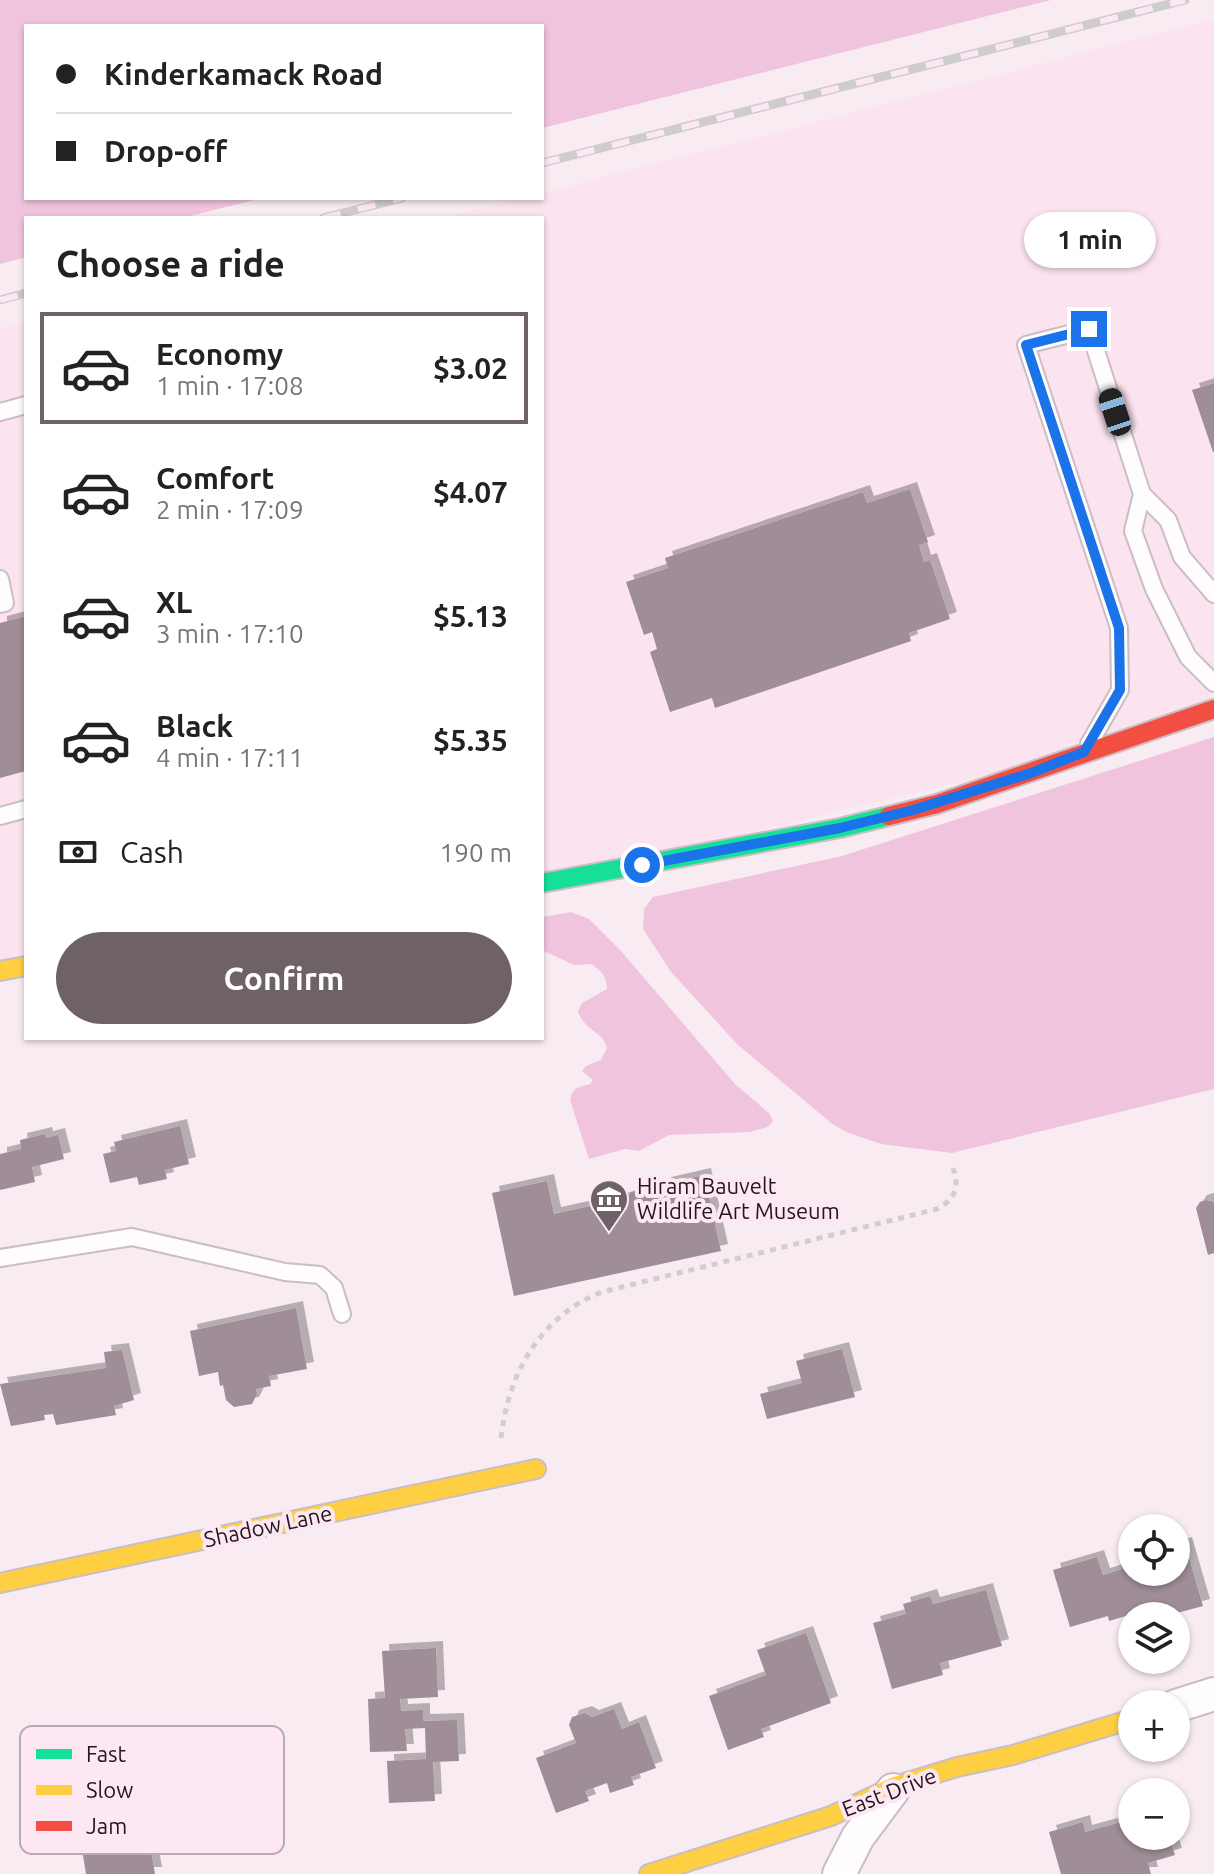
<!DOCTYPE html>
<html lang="en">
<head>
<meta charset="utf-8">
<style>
	body { margin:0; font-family:Ubuntu,sans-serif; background:#f6f6f6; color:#222; height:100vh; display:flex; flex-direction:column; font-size:30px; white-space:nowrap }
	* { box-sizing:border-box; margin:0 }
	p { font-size:26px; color:#767676 }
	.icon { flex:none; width:44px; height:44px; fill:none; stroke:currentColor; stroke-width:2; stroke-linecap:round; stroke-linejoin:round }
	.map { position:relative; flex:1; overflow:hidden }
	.sheet { position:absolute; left:24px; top:216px; width:520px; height:824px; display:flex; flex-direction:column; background:#fff; border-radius:0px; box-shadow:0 2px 6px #0004 }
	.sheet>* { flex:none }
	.banner { position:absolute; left:24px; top:24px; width:520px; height:176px; border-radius:0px; box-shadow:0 2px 6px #0004; display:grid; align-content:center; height:176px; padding:0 32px; background:#fff }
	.controls { position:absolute; left:1118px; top:1514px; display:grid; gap:16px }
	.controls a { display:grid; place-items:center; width:72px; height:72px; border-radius:50%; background:#fff; box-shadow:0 2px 6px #0004; font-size:40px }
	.end { position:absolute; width:36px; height:36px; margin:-18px; border:10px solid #1a73e8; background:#fff; box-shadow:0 0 0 4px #fff }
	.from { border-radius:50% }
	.bubble { position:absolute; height:56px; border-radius:28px; background:#fff; box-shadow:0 2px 6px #0004; font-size:26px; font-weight:700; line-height:56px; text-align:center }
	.car { position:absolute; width:24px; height:48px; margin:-24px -12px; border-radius:10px; box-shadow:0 0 6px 2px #0007; background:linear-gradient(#222 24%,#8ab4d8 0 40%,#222 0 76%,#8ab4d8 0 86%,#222 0) }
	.banner b { display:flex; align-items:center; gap:28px; height:76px; font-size:30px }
	.banner b+b { border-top:2px solid #e0e0e0 }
	.banner i { width:20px; height:20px; background:#222 }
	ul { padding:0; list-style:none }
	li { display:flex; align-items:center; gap:24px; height:112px; margin:0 16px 12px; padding:0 16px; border:4px solid transparent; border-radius:0px }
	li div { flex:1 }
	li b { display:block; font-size:30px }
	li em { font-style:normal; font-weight:700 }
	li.current { border-color:#6e6268 }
	li>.icon { width:72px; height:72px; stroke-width:1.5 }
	h2 { padding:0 32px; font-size:36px; line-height:96px }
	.pay { display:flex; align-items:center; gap:20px; height:88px; padding:0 32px; font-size:30px }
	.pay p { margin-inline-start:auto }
	.cta { display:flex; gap:16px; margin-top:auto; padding:16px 32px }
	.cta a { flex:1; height:92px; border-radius:48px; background:#6e6268; color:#fff; font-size:32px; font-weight:700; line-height:92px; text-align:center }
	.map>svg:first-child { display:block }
	.built { fill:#fbe3ef }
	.green { fill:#f1c4de }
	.building { fill:#9f8d98; filter:url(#shadow) }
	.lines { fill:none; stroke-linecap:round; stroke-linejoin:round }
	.lane-casing { stroke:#cabec4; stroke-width:20 }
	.street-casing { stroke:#cabec4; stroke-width:36 }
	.fast-casing { stroke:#cabec4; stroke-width:22 }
	.slow-casing { stroke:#cabec4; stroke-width:22 }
	.jam-casing { stroke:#cabec4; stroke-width:22 }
	.path { stroke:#d2cdd0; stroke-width:5; stroke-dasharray:6 6; stroke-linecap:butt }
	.lane { stroke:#fefcfd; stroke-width:16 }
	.street { stroke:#fefcfd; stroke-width:32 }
	.fast { stroke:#16e098; stroke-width:18 }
	.slow { stroke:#ffcf43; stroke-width:18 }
	.jam { stroke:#f24e42; stroke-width:18 }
	.rail-casing { stroke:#cfcccd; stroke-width:9 }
	.rail { stroke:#fde7f3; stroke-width:6; stroke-dasharray:18; stroke-linecap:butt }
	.route { stroke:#1a73e8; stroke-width:10 }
	.labels { text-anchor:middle; stroke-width:8; stroke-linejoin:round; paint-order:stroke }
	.poi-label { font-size:22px; fill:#23171e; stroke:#fde7f3; text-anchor:start }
	.street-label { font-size:22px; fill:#23171e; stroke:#fde7f3 }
	.key { fill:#fde7f3; stroke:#bca9b3; stroke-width:2 }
	.key-label { font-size:22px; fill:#23171e }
</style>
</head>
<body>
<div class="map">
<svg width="1214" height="1874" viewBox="0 0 1214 1874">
	<defs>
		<filter id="shadow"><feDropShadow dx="7" dy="-7" stdDeviation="0" flood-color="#0004"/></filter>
	</defs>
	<rect width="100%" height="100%" fill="#f8ecf2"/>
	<path class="built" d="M1214,19V709L1084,752L542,883V218H444L521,198H542V193Z
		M26,321V966L0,971V328Z"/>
	<path class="green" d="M0,0H1051L542,128V26H26V198H262L182,218H26V257L0,264Z
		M1214,737V1089L952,1153L881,1144L846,1132L831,1123L737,1044L671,972L643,929L644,909L653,897L842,856Z
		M571,912L589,919L621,951L735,1084L770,1114L773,1122L767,1127L750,1132L669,1135L639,1151L625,1149L589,1159L570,1100C572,1087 580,1087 590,1084L593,1080L582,1071L586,1066L601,1060L607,1048C603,1031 584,1031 578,1011L582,1003L607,989C607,977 601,970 591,964L574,965L542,950V917Z"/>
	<path class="building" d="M1214,383V452H1213L1192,390Z
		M910,489L928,542L919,545L924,562L930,560L950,619L909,633L911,641L715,708L712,698L670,712L650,652L657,649L652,632L644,635L626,582L668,568L665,558L863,492L867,503Z
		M26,616V771L0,778V623Z
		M180,1126L189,1164L165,1170L167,1179L139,1185L137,1177L110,1183L103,1154L116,1151L114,1142Z
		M45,1134L46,1138L58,1135L64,1159L32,1167L35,1182L0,1190V1154L21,1149L20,1140Z
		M704,1175L721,1251L514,1296L492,1193L547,1181L554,1214L627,1198L631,1192L640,1190L649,1195L665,1192L664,1184Z
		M1206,1200L1214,1202V1253L1208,1255L1196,1208L1200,1202Z
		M296,1308L307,1369L269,1376L271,1386L256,1389L257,1394L252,1404L234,1407L226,1400L223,1385L220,1386L218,1372L199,1376L190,1331Z
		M842,1349L855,1397L767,1419L760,1394L802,1383L796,1361Z
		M122,1350L134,1400L114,1406L116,1415L56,1425L53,1414L44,1415L45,1420L11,1426L0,1384L106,1368L104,1352Z
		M1185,1544L1203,1606L1166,1616L1163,1605L1109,1621L1108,1616L1070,1627L1053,1570L1097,1557L1103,1575L1132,1566V1572H1176V1547Z
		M986,1590L1002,1646L940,1663L943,1675L892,1689L873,1623L906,1614L903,1604L930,1596L933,1604Z
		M806,1633L831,1703L761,1729L764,1737L728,1750L709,1696L766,1675L757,1650Z
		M436,1648L438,1697L400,1699L401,1711L423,1710V1721L457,1720L459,1761L433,1762L435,1801L389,1803L387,1761L426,1759L425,1728L405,1729L407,1751L370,1752L368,1699L385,1698L382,1651Z
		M614,1709L622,1729L639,1722L656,1768L631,1777L634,1785L610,1793L607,1783L585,1791L589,1801L556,1813L536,1758L576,1743L569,1725L572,1717L585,1713L592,1717Z
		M101,1759L107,1763L109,1775L120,1773L122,1789L178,1780L188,1839L150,1845L155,1874H86L71,1782H76L73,1763Z
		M1132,1819V1836H1169L1175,1855L1148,1863L1151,1874H1061L1049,1832L1083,1822L1085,1832Z"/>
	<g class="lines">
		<defs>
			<path id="lane" d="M0,412L26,405
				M1142,494L1133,531L1154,589L1188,657L1214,683
				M0,579L5,603L0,604
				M1089,744L1120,690L1119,628L1026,345L1089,329L1142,494L1168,520L1182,557L1214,594
				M0,816L26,809
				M0,1258L132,1237L285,1272L320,1275L334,1288L342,1314"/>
			<path id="street" d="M1176,1706L1214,1694
				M839,1874L858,1837L893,1790"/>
			<path id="fast" d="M542,883L840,828L889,816"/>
			<path id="slow" d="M0,971L26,966
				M0,1583L536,1469
				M649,1874L831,1816L895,1786L957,1767L1013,1755L1132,1719"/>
			<path id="jam" d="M889,816L937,804L1214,709"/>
		</defs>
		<use href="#lane" class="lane-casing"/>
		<use href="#street" class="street-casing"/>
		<use href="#fast" class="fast-casing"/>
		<use href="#slow" class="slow-casing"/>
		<use href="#jam" class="jam-casing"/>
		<path class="path" d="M501,1438C508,1374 540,1316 602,1292L937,1209C955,1200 960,1187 953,1168"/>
		<use href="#lane" class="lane"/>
		<use href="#street" class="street"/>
		<use href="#fast" class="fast"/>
		<use href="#slow" class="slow"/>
		<use href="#jam" class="jam"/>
		<defs>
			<path id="rail" d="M542,163L1185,0
				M323,218L402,198
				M0,300L26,293"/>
		</defs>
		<use href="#rail" class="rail-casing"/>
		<use href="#rail" class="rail"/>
	</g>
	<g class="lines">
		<path class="route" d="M642,865L840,828L913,810L1031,773L1084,752L1120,690L1119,628L1026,345L1089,329"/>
	</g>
	<defs>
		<symbol id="museum-pin" viewBox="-11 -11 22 30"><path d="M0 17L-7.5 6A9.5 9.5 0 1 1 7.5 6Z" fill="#6e6268" stroke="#fde7f3"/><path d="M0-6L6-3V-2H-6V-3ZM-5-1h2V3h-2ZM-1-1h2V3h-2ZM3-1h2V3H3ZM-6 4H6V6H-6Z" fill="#fff"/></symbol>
	</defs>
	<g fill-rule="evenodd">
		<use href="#museum-pin" x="587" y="1177" width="44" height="60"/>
	</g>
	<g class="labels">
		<g class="poi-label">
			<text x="637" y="1194">Hiram Bauvelt<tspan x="637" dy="25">Wildlife Art Museum</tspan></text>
		</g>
		<g class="street-label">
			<text transform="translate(268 1526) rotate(-12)" y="8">Shadow Lane</text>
			<text transform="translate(889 1792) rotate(-21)" y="8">East Drive</text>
		</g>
	</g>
	<rect x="20" y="1726" width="264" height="128" rx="12" class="key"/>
	<rect x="36" y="1749" width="36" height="10" fill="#16e098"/>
	<rect x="36" y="1785" width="36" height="10" fill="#ffcf43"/>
	<rect x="36" y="1821" width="36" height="10" fill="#f24e42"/>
	<g class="key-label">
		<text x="86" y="1762">Fast</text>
		<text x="86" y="1798">Slow</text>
		<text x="86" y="1834">Jam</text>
	</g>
</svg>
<div class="controls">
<a><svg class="icon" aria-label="locate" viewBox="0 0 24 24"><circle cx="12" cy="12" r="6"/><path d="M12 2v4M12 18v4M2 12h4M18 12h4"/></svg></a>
<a><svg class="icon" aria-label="layers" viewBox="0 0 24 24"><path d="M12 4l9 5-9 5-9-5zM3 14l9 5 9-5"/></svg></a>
<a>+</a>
<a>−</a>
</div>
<i class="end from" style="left:642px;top:865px"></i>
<i class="end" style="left:1089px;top:329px"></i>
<div class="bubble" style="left:1024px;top:212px;width:132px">1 min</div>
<i class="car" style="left:1115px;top:412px;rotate:342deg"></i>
<div class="banner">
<b><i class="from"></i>Kinderkamack Road</b>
<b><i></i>Drop-off</b>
</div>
<section class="sheet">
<h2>Choose a ride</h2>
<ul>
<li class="current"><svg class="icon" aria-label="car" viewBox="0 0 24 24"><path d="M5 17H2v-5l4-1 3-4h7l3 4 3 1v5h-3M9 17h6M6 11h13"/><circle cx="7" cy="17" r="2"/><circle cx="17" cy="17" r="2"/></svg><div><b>Economy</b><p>1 min · 17:08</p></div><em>$3.02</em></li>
<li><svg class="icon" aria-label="car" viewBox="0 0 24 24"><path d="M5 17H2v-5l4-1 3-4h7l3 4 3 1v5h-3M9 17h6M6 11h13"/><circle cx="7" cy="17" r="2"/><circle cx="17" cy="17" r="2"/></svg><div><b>Comfort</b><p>2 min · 17:09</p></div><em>$4.07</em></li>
<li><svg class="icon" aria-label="car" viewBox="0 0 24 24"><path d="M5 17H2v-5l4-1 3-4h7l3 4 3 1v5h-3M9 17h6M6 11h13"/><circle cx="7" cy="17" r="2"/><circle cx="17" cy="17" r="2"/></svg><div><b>XL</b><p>3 min · 17:10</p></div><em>$5.13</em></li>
<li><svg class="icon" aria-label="car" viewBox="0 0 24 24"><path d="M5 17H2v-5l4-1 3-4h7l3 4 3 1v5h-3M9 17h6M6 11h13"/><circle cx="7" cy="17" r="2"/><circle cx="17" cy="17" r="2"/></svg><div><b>Black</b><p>4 min · 17:11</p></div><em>$5.35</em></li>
</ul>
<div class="pay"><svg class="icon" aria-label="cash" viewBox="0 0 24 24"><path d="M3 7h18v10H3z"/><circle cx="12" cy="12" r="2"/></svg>Cash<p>190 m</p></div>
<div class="cta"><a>Confirm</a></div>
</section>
</div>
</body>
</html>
